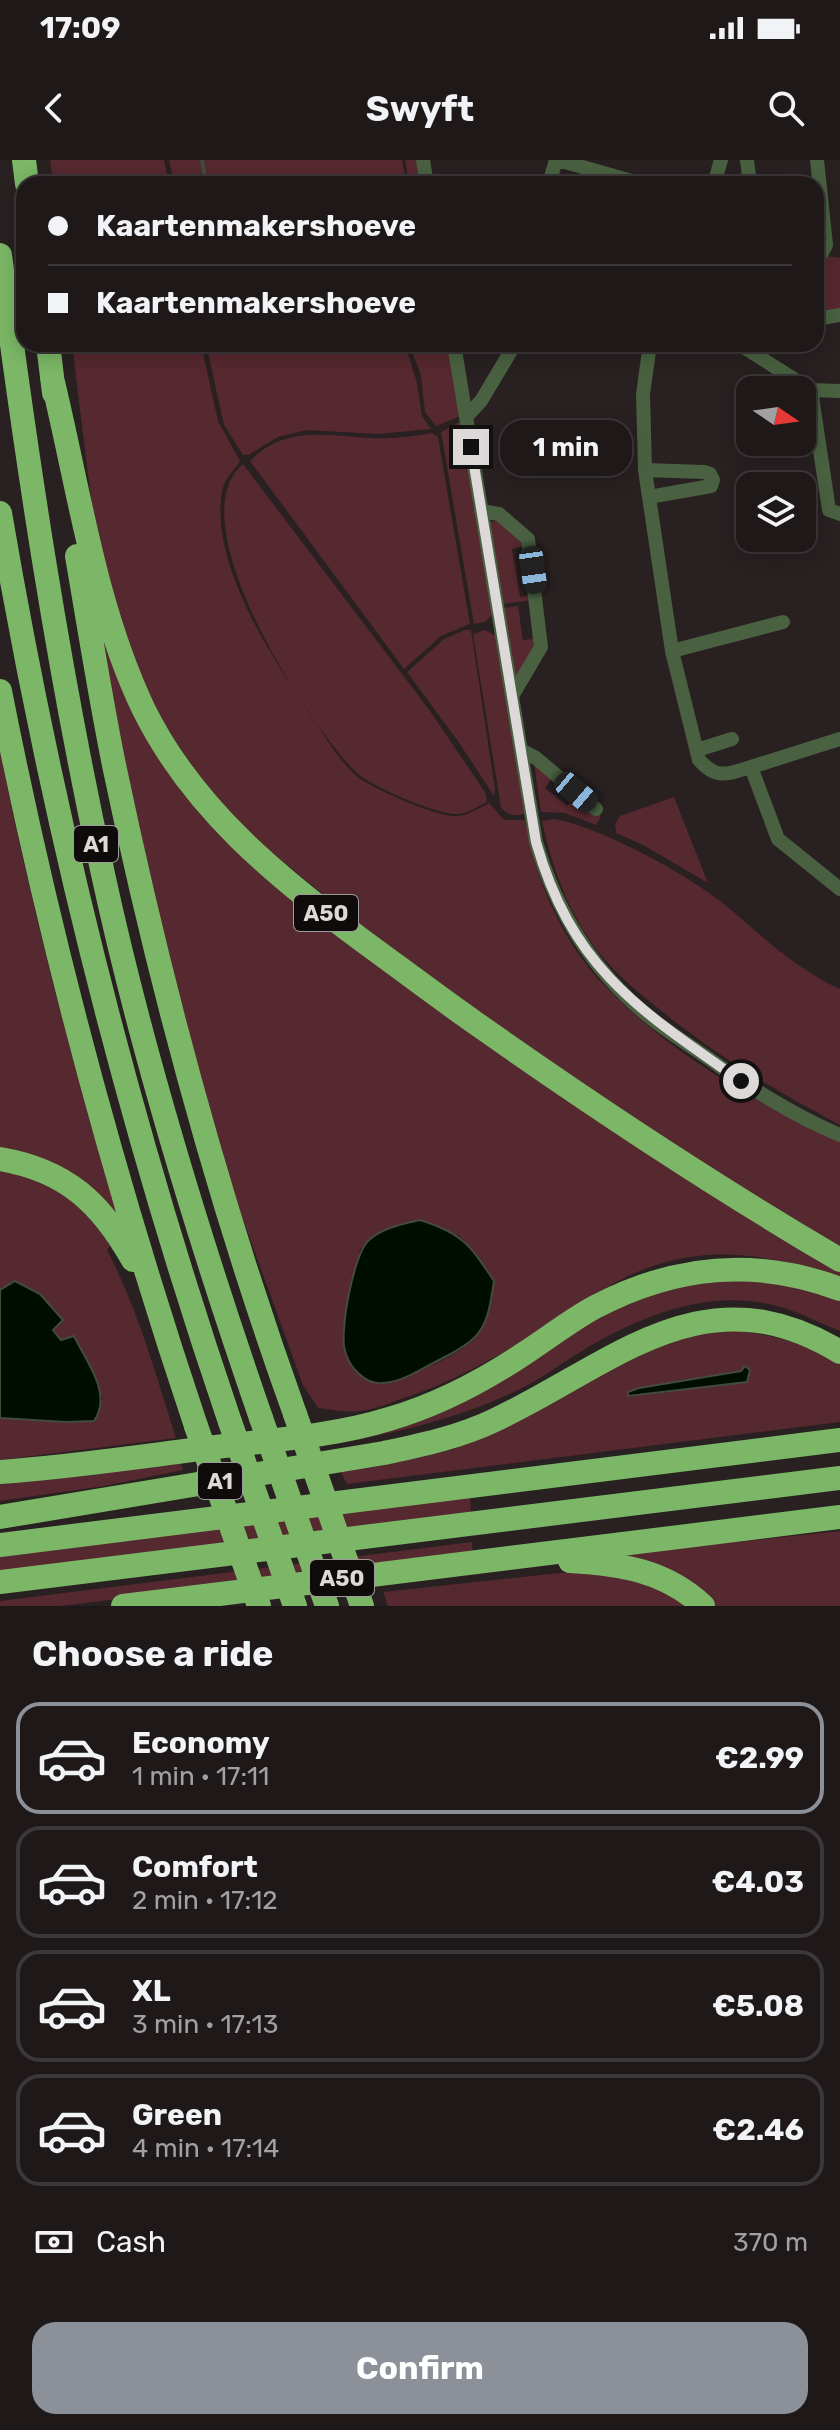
<!DOCTYPE html>
<html lang="en">
<head>
<meta charset="utf-8">
<style>
	body { margin:0; font-family:Rubik,sans-serif; background:#2b2526; color:#f1f3f6; height:100vh; display:flex; flex-direction:column; font-size:30px; white-space:nowrap }
	* { box-sizing:border-box; margin:0 }
	p { font-size:26px; color:#a1a0a2 }
	.icon { flex:none; width:44px; height:44px; fill:none; stroke:currentColor; stroke-width:2; stroke-linecap:round; stroke-linejoin:round }
	.map { position:relative; height:1446px; overflow:hidden }
	.sheet { display:flex; flex-direction:column; background:#1e1819; flex:1 }
	.sheet>* { flex:none }
	.banner { position:absolute; left:16px; top:16px; width:808px; height:176px; border-radius:24px; box-shadow:0 4px 20px #0003,0 0 0 2px #3c3738; display:grid; align-content:center; height:176px; padding:0 32px; background:#1e1819 }
	.needle { width:52px; rotate:103deg }
	.fabs { position:absolute; left:736px; top:216px; display:grid; gap:16px }
	.fabs a { display:grid; place-items:center; width:80px; height:80px; border-radius:16px; background:#1e1819; box-shadow:0 4px 20px #0003,0 0 0 2px #3c3738; font-size:40px }
	.end { position:absolute; width:36px; height:36px; margin:-18px; border:10px solid #ded9d9; background:#111; box-shadow:0 0 0 4px #111 }
	.from { border-radius:50% }
	.bubble { position:absolute; height:56px; border-radius:24px; background:#1e1819; box-shadow:0 4px 20px #0003,0 0 0 2px #3c3738; font-size:26px; font-weight:700; line-height:56px; text-align:center }
	.car { position:absolute; width:24px; height:48px; margin:-24px -12px; border-radius:10px; box-shadow:0 0 6px 2px #0007; background:linear-gradient(#222 24%,#8ab4d8 0 40%,#222 0 76%,#8ab4d8 0 86%,#222 0) }
	.banner b { display:flex; align-items:center; gap:28px; height:76px; font-size:30px }
	.banner b+b { border-top:2px solid #3c3738 }
	.banner i { width:20px; height:20px; background:#f1f3f6 }
	ul { padding:0; list-style:none }
	li { display:flex; align-items:center; gap:24px; height:112px; margin:0 16px 12px; padding:0 16px; border:4px solid #3c3738; border-radius:24px }
	li div { flex:1 }
	li b { display:block; font-size:30px }
	li em { font-style:normal; font-weight:700 }
	li.active { border-color:#8c9099 }
	li>.icon { width:72px; height:72px; stroke-width:1.5 }
	h2 { padding:0 32px; font-size:36px; line-height:96px }
	.pay { display:flex; align-items:center; gap:20px; height:88px; padding:0 32px; font-size:30px }
	.pay p { margin-inline-start:auto }
	.action { display:flex; gap:16px; margin-top:auto; padding:16px 32px }
	.action a { flex:1; height:92px; border-radius:24px; background:#8c9099; color:#fff; font-size:32px; font-weight:700; line-height:92px; text-align:center }
	.status { display:flex; justify-content:space-between; align-items:center; height:56px; padding:0 40px; background:#1e1819; direction:ltr }
	.status svg { height:22px; fill:currentColor }
	header { display:flex; justify-content:space-between; align-items:center; height:104px; padding:0 32px; background:#1e1819; font-size:36px; font-weight:700 }
	.map>svg:first-child { display:block }
	.green { fill:#56282f; fill-rule:evenodd }
	.water { fill:#000e00; stroke:#434b41; stroke-width:2 }
	.lines { fill:none; stroke-linecap:round; stroke-linejoin:round }
	.stream { stroke:#434b41; stroke-width:4 }
	.minor { stroke:#496141; stroke-width:14 }
	.motorway { stroke:#7bb766; stroke-width:24 }
	.motorway-bridge { stroke:#7bb766; stroke-width:24 }
	.route { stroke:#ded9d9; stroke-width:10 }
	.labels { text-anchor:middle; stroke-width:8; stroke-linejoin:round; paint-order:stroke }
	.shield { fill:#0f0b0b; stroke:#a09b9b; stroke-width:2 }
	.shield-label { font-size:22px; font-weight:bold; fill:#ded9d9 }
</style>
</head>
<body>
<div class="status"><b>17:09</b><svg viewBox="0 0 49 12"><path d="M0 12V9h3v3zM5 12V6h3v6zM10 12V3h3v9zM15 12V0h3v12zM26 1h20v11H26zM47 4h2v5h-2z"/></svg></div>
<header><svg class="icon" aria-label="back" viewBox="0 0 24 24"><path d="M15 5l-7 7 7 7"/></svg>Swyft<svg class="icon" aria-label="search" viewBox="0 0 24 24"><circle cx="10" cy="10" r="6"/><path d="M15 15l6 6"/></svg></header>
<div class="map">
<svg width="840" height="1446" viewBox="0 0 840 1446">
	<rect width="100%" height="100%" fill="#282021"/>
	<path class="green" d="M50,0H164L169,24H53Z
		M169,0H402L407,24H174Z
		M405,0H418L422,24H409Z
		M827,96L840,98V148L816,154V102Z
		M72,184H201L218,261L240,301C233,312 224,319 222,332C210,404 272,498 311,555C325,576 339,602 359,618C374,629 437,657 455,656C467,656 478,649 489,643L504,660H525C535,718 562,781 603,824C668,892 755,943 840,982V1088L726,1018L515,878L390,789L249,674L209,632L153,547L120,466L94,363Z
		M206,184H405L417,223L422,256L431,269L378,274L306,270L278,277L248,295H243L224,265Z
		M449,184L461,256L436,266L425,252L421,216L411,189Z
		M461,261L493,454L485,462L474,464L441,272Z
		M432,273L438,277L470,464L441,476L404,509L250,301C283,266 326,275 369,278C390,279 412,277 432,273Z
		M243,304L430,551L485,632L487,642C478,646 469,653 459,654C439,656 373,627 358,614C310,569 175,360 243,304Z
		M499,361L523,381V386L512,389L520,437L532,435L533,440L502,444L489,362Z
		M518,446L523,480L534,479L536,486L518,515H513L503,448Z
		M465,470H471L495,629L494,636L460,584L407,512L444,479Z
		M485,470L496,476L526,654C514,656 509,656 501,648L473,474Z
		M106,471L233,679L840,1105V1117C799,1104 752,1092 708,1095C629,1101 585,1143 522,1181C485,1204 443,1226 401,1239C389,1243 374,1250 360,1251C347,1253 331,1249 318,1248L303,1225L233,1032L209,951L141,686L98,474ZM420,1060L460,1076L494,1121C491,1140 490,1162 477,1176C462,1195 420,1210 398,1220L359,1091C375,1072 396,1066 420,1060Z
		M0,591C32,752 74,910 122,1067L0,992Z
		M534,603L552,618L545,628L567,646L575,638L601,656L596,665L565,653L541,652Z
		M674,637L708,723L643,685L616,673L615,664L620,656Z
		M554,659C598,666 685,713 720,741C761,774 791,806 840,829V965C776,931 715,895 659,849C640,834 621,818 605,800C572,762 552,710 542,661Z
		M0,1011C51,1019 83,1044 110,1086L107,1090C138,1149 156,1215 176,1278L0,1300V1258L66,1262L103,1239L95,1217L74,1176L62,1180L53,1170L63,1160L40,1134L15,1121L0,1130Z
		M724,1114L840,1136V1171C822,1164 803,1154 784,1148C715,1126 641,1155 582,1191C563,1202 545,1216 526,1226C464,1258 396,1273 329,1285L629,1136Z
		M739,1170C774,1177 811,1182 840,1205V1262L347,1324L340,1310L453,1289L493,1272L629,1195L683,1175ZM741,1211L747,1222L628,1236L639,1228Z
		M178,1298L183,1310L104,1326L0,1341V1318Z
		M470,1333L471,1355L0,1414V1393Z
		M840,1371V1446H712L629,1399V1393Z
		M472,1382L473,1395L61,1446H0V1441Z
		M560,1413H595L651,1424L686,1446H388L383,1432Z"/>
	<path class="water" d="M420,1060C462,1073 470,1085 494,1121C487,1169 483,1178 439,1200C422,1208 403,1222 383,1223C365,1225 349,1207 345,1191C339,1172 354,1092 369,1080C382,1068 403,1064 420,1060Z
		M15,1121L40,1134L63,1160L53,1170L61,1180L74,1176C86,1201 113,1234 94,1261L66,1262L0,1258V1130Z
		M745,1206L750,1210L747,1222L628,1236V1232L639,1228L741,1211Z"/>
	<g class="lines">
		<path class="stream" d="M202,0L206,24"/>
		<path class="minor" d="M423,0L427,24
			M558,0L642,24
			M747,0L750,24
			M549,24L556,0
			M714,24L721,0
			M816,97L822,93L826,85L817,0
			M816,159L840,155
			M454,184L536,682C556,750 592,810 647,855C666,871 688,884 708,898C750,928 792,955 840,975
			M650,184L643,234L645,310L672,491L699,600C717,620 727,614 751,607
			M739,184L811,230L840,231
			M811,230L829,350L840,354
			M466,257L481,241L515,184
			M645,310L704,312L710,314L713,320L711,326L649,337
			M481,351L499,354L528,379L541,487L512,536
			M672,491L783,462
			M840,579L751,607L778,679L840,729
			M521,590L536,598L596,649
			M697,590L732,579"/>
		<path class="motorway" d="M24,0L27,24
			M0,95C27,302 58,509 103,714C143,898 199,1079 261,1258
			M48,184L54,233
			M52,218C79,329 94,444 143,548C192,648 276,716 363,781C400,808 437,836 474,862C593,946 714,1026 840,1100
			M0,353C53,665 128,963 230,1262
			M77,396C89,466 100,536 114,605C160,825 219,1043 295,1254
			M0,531C49,780 115,1025 196,1266
			M0,999C66,1010 101,1043 133,1100
			M0,1312C72,1307 144,1296 216,1287C273,1280 334,1276 389,1259C438,1245 483,1221 525,1193C548,1178 571,1160 595,1147C675,1105 755,1097 840,1129
			M0,1357L384,1293C421,1285 460,1277 495,1260C614,1204 703,1109 840,1192
			M0,1385L840,1280
			M570,1401C620,1404 665,1410 703,1446
			M0,1422L840,1318
			M123,1446L840,1357"/>
		<path class="motorway-bridge" d="M295,1254L362,1446
			M261,1258L327,1446
			M230,1262L295,1446
			M196,1266L259,1446"/>
	</g>
	<g class="lines">
		<path class="route" d="M471,287L536,682C572,808 639,850 741,921"/>
	</g>
	<g class="labels">
		<g class="shield">
			<rect x="74" y="666" width="44" height="36" rx="6"/>
			<rect x="294" y="735" width="64" height="36" rx="6"/>
			<rect x="198" y="1303" width="44" height="36" rx="6"/>
			<rect x="310" y="1400" width="64" height="36" rx="6"/>
		</g>
		<g class="shield-label">
			<text x="96" y="692">A1</text>
			<text x="326" y="761">A50</text>
			<text x="220" y="1329">A1</text>
			<text x="342" y="1426">A50</text>
		</g>
	</g>
</svg>
<div class="fabs">
<a><svg class="needle" viewBox="-14 -14 28 28"><path d="M0-13l5 13h-10z" fill="#e53935"/><path d="M0 13l5-13h-10z" fill="#a1a0a2"/></svg></a>
<a><svg class="icon" aria-label="layers" viewBox="0 0 24 24"><path d="M12 4l9 5-9 5-9-5zM3 14l9 5 9-5"/></svg></a>
</div>
<i class="end from" style="left:741px;top:921px"></i>
<i class="end" style="left:471px;top:287px"></i>
<div class="bubble" style="left:500px;top:260px;width:132px">1 min</div>
<i class="car" style="left:533px;top:410px;rotate:172deg"></i>
<i class="car" style="left:576px;top:632px;rotate:130deg"></i>
<div class="banner">
<b><i class="from"></i>Kaartenmakershoeve</b>
<b><i></i>Kaartenmakershoeve</b>
</div>
</div>
<section class="sheet">
<h2>Choose a ride</h2>
<ul>
<li class="active"><svg class="icon" aria-label="car" viewBox="0 0 24 24"><path d="M5 17H2v-5l4-1 3-4h7l3 4 3 1v5h-3M9 17h6M6 11h13"/><circle cx="7" cy="17" r="2"/><circle cx="17" cy="17" r="2"/></svg><div><b>Economy</b><p>1 min · 17:11</p></div><em>€2.99</em></li>
<li><svg class="icon" aria-label="car" viewBox="0 0 24 24"><path d="M5 17H2v-5l4-1 3-4h7l3 4 3 1v5h-3M9 17h6M6 11h13"/><circle cx="7" cy="17" r="2"/><circle cx="17" cy="17" r="2"/></svg><div><b>Comfort</b><p>2 min · 17:12</p></div><em>€4.03</em></li>
<li><svg class="icon" aria-label="car" viewBox="0 0 24 24"><path d="M5 17H2v-5l4-1 3-4h7l3 4 3 1v5h-3M9 17h6M6 11h13"/><circle cx="7" cy="17" r="2"/><circle cx="17" cy="17" r="2"/></svg><div><b>XL</b><p>3 min · 17:13</p></div><em>€5.08</em></li>
<li><svg class="icon" aria-label="car" viewBox="0 0 24 24"><path d="M5 17H2v-5l4-1 3-4h7l3 4 3 1v5h-3M9 17h6M6 11h13"/><circle cx="7" cy="17" r="2"/><circle cx="17" cy="17" r="2"/></svg><div><b>Green</b><p>4 min · 17:14</p></div><em>€2.46</em></li>
</ul>
<div class="pay"><svg class="icon" aria-label="cash" viewBox="0 0 24 24"><path d="M3 7h18v10H3z"/><circle cx="12" cy="12" r="2"/></svg>Cash<p>370 m</p></div>
<div class="action"><a>Confirm</a></div>
</section>
</body>
</html>
